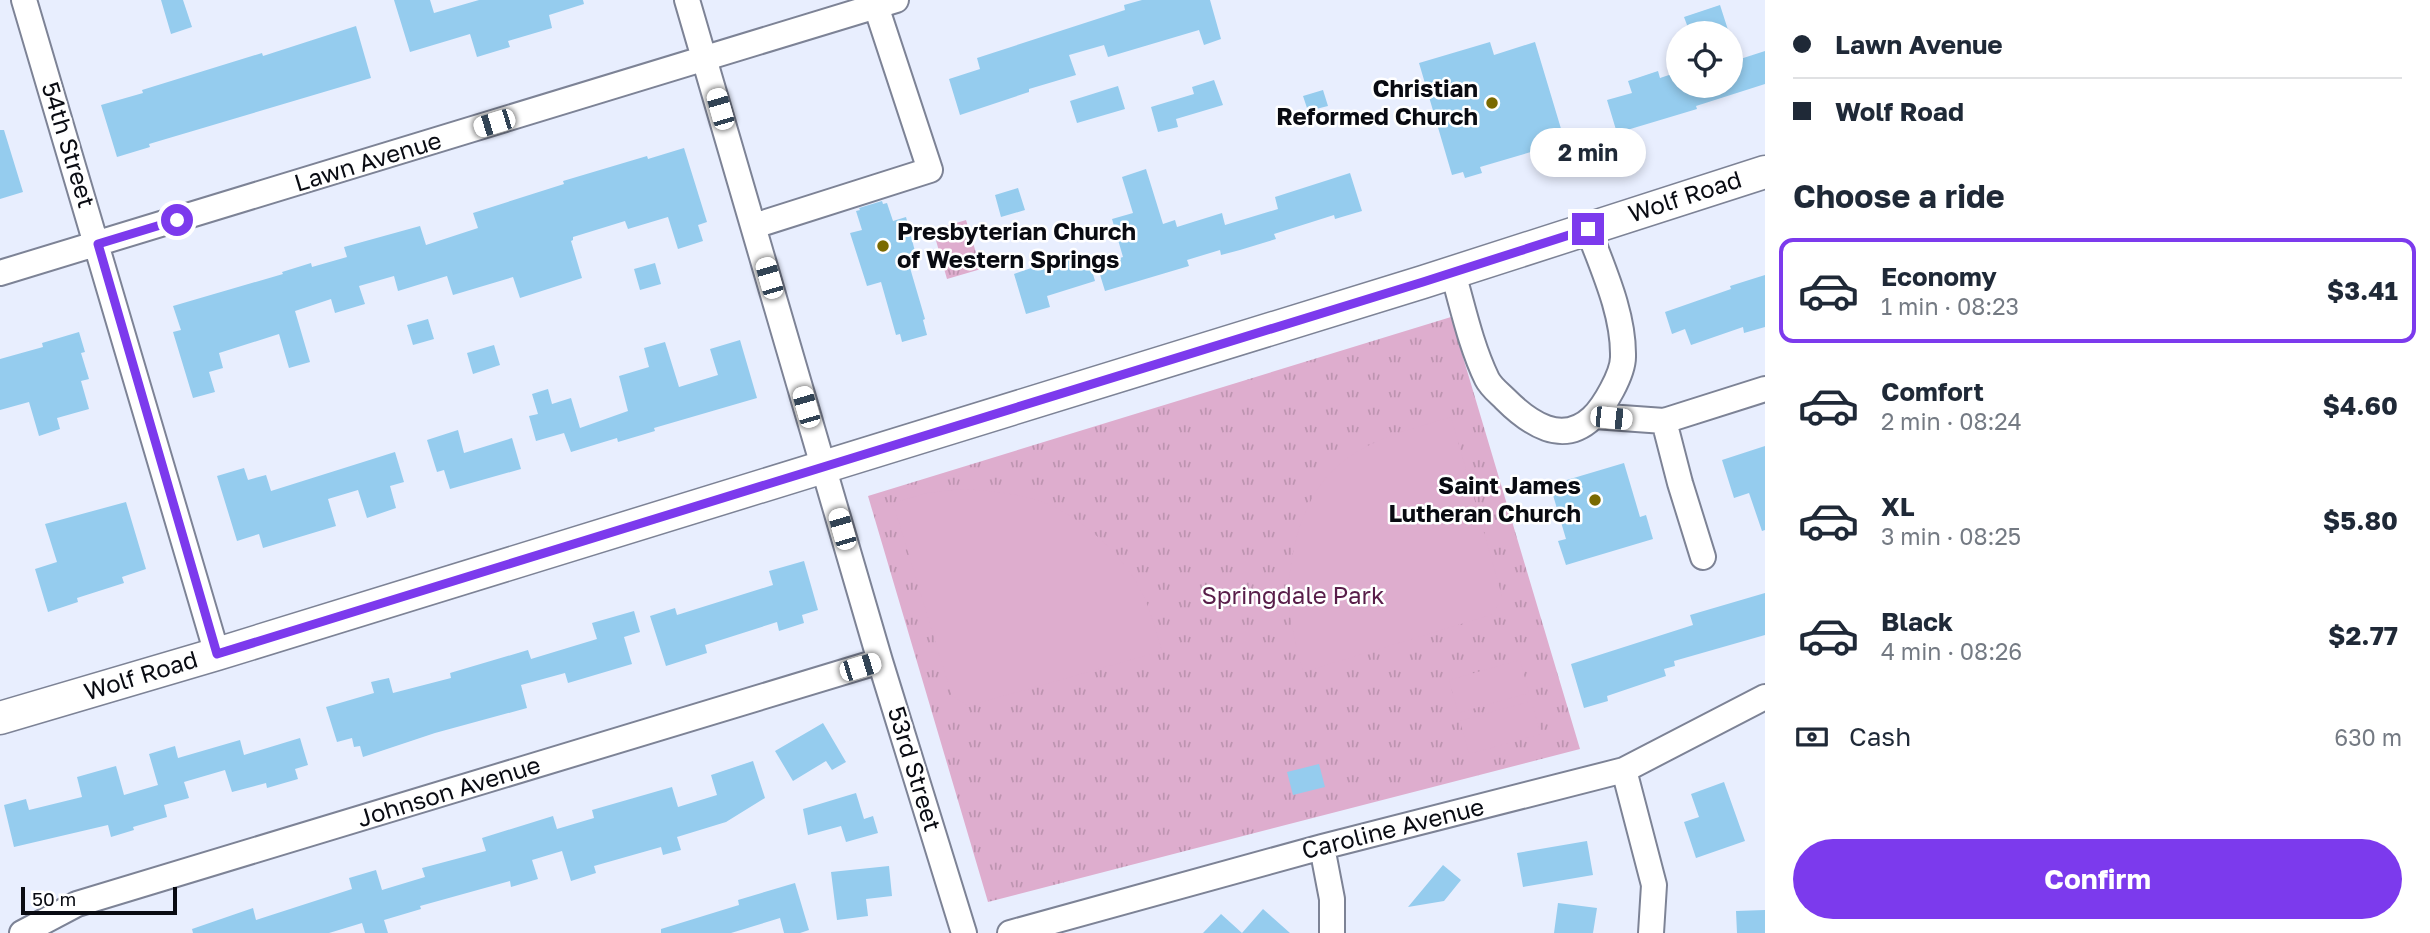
<!DOCTYPE html>
<html lang="en">
<head>
<meta charset="utf-8">
<style>
	body { margin:0; font-family:"Golos Text",sans-serif; background:#f6f6f7; color:#1f2937; height:100vh; display:flex; flex-direction:column; font-size:26px; white-space:nowrap }
	* { box-sizing:border-box; margin:0 }
	p { font-size:23px; color:#747a83 }
	.icon { flex:none; width:38px; height:38px; fill:none; stroke:currentColor; stroke-width:2; stroke-linecap:round; stroke-linejoin:round }
	.map { position:relative; flex:1; overflow:hidden }
	.sheet { display:flex; flex-direction:column; background:#fff; width:665px }
	.sheet>* { flex:none }
	.banner { display:grid; align-content:center; height:154px; padding:0 28px; background:#fff }
	.controls { position:absolute; left:1666px; top:21px; display:grid; gap:14px }
	.controls a { display:grid; place-items:center; width:77px; height:77px; border-radius:50%; background:#fff; box-shadow:0 4px 10px #0003; font-size:35px }
	.scale { position:absolute; left:21px; bottom:18px; width:156px; box-sizing:border-box; padding-left:7px; border:4px solid #090b12; border-top:0; font-size:19px; line-height:24px; white-space:nowrap; color:#090b12; -webkit-text-stroke:5px #fff; paint-order:stroke }
	.end { position:absolute; width:32px; height:32px; margin:-16px; border:9px solid #7c3aed; background:#fff; box-shadow:0 0 0 4px #fff }
	.from { border-radius:50% }
	.bubble { position:absolute; height:49px; border-radius:24px; background:#fff; box-shadow:0 4px 10px #0003; font-size:23px; font-weight:700; line-height:49px; text-align:center }
	.car { position:absolute; width:21px; height:42px; margin:-21px -10px; border-radius:9px; box-shadow:0 0 5px 2px #0007; background:linear-gradient(#fff 24%,#345 0 40%,#fff 0 76%,#345 0 86%,#fff 0) }
	.banner b { display:flex; align-items:center; gap:24px; height:66px; font-size:26px }
	.banner b+b { border-top:2px solid #e0e1e3 }
	.banner i { width:18px; height:18px; background:#1f2937 }
	ul { padding:0; list-style:none }
	li { display:flex; align-items:center; gap:21px; height:105px; margin:0 14px 10px; padding:0 14px; border:4px solid transparent; border-radius:14px }
	li div { flex:1 }
	li b { display:block; font-size:26px }
	li em { font-style:normal; font-weight:700 }
	li.active { border-color:#7c3aed }
	li>.icon { width:63px; height:63px; stroke-width:1.5 }
	h2 { padding:0 28px; font-size:32px; line-height:84px }
	.pay { display:flex; align-items:center; gap:18px; height:77px; padding:0 28px; font-size:26px }
	.pay p { margin-inline-start:auto }
	.button { display:flex; gap:14px; margin-top:auto; padding:14px 28px }
	.button a { flex:1; height:80px; border-radius:42px; background:#7c3aed; color:#fff; font-size:28px; font-weight:700; line-height:80px; text-align:center }
	main { display:flex; flex:1; min-height:0 }
	.map>svg:first-child { display:block }
	.park { fill:url(#park-tufts) }
	.pitch { fill:#deadce }
	.building { fill:#95ccee }
	.lines { fill:none; stroke-linecap:round; stroke-linejoin:round }
	.minor-casing { stroke:#7d8396; stroke-width:28 }
	.major-casing { stroke:#7d8396; stroke-width:35 }
	.minor { stroke:#fff; stroke-width:24 }
	.major { stroke:#fff; stroke-width:32 }
	.route { stroke:#7c3aed; stroke-width:9 }
	.poi-dot { fill:#7a6a01; stroke:#fff; stroke-width:2.5 }
	.labels { text-anchor:middle; stroke-width:5; stroke-linejoin:round; paint-order:stroke }
	.poi-label { font-size:24px; font-weight:bold; fill:#090b12; stroke:#fff; text-anchor:end }
	.street-label { font-size:24px; fill:#090b12; stroke:#fff }
	.park-label { font-size:24px; fill:#581d49; stroke:#fff }
</style>
</head>
<body>
<main>
<div class="map">
<svg width="1765" height="933" viewBox="0 0 1765 933">
	<defs>
		<pattern id="park-tufts" width="24" height="20" patternUnits="userSpaceOnUse" patternTransform="scale(1.75)"><rect width="24" height="20" fill="#deadce"/><path d="M3 7l-1-3M5 7V3M7 7l1-3M15 17l-1-3M17 17v-4M19 17l1-3" fill="none" stroke="#bd94b0"/></pattern>
	</defs>
	<rect width="100%" height="100%" fill="#e8eefe"/>
	<path class="park" d="M966,220L981,269L947,279L933,230Z
		M1451,317L1580,749L988,902L868,496Z"/>
	<path class="pitch" d="M1451,417L1502,596L1494,614L1303,672C1297,648 1290,624 1288,598C1287,590 1289,580 1290,572C1295,531 1309,489 1342,462C1372,438 1415,428 1451,417Z
		M961,489C986,491 1012,492 1036,500C1075,512 1113,546 1135,580C1148,601 1155,627 1162,651L968,706L952,696L893,503L927,493Z
		M1520,660L1529,693L1458,713L1449,680Z
		M1531,701L1541,734L1469,754L1460,721Z"/>
	<path class="building" d="M161,0H183L192,27L171,34Z
		M394,0H430L434,13L479,0H583L584,4L549,15L552,28L508,41L510,47L477,57L470,34L410,52Z
		M1142,0H1210L1221,39L1204,45L1199,30L1108,57L1104,45L1069,55L1076,75L1029,89V92L960,115L949,79L980,69L977,58L1125,10L1124,5Z
		M1720,5L1729,33H1690L1684,17Z
		M356,26L371,78L149,144L150,147L117,157L101,105L143,93L142,90L262,53L263,56Z
		M1490,42L1494,55L1535,42L1565,142L1480,167L1482,173L1465,178L1463,172L1452,175L1419,63Z
		M1765,51V84L1696,106L1697,109L1617,133L1607,100L1632,93L1628,81L1658,71L1660,78L1678,72V86H1731V62Z
		M1214,80L1223,105L1176,119L1178,127L1158,132L1151,107L1194,94L1192,87Z
		M1118,86L1125,109L1077,123L1070,101Z
		M1323,90L1328,106L1308,111L1303,96Z
		M0,130H4L23,192L0,199Z
		M684,148L707,222L698,225L703,241L678,249L668,217L628,229L625,221L573,237V240L571,241L582,278L520,298L513,277L453,295L447,276L398,291L394,276L359,286L365,304L335,313L331,299L295,311L310,362L289,368L279,334L219,353L223,368L209,372L215,392L193,398L173,332L181,330L173,306L283,274L282,272L311,263L312,267L347,257L344,247L420,226L426,245L478,228L473,213L564,184L563,181L647,156L648,159Z
		M1146,169L1163,224L1175,220L1177,227L1222,213L1225,225L1278,209L1275,197L1350,173L1362,211L1335,219L1334,215L1274,234L1276,239L1240,250L1221,255L1220,250L1187,260L1189,266L1105,291L1097,265L1123,257L1112,219L1133,213L1122,177Z
		M1018,188L1025,210L1001,217L995,195Z
		M882,201L883,204L887,203L893,221L906,217L917,259L908,261L925,319L923,320L927,335L902,342L900,334L896,335L881,282L867,286L850,233L862,230L856,211L860,210L859,208Z
		M1087,254L1095,281L1047,296L1050,307L1026,314L1014,274L1037,266L1038,269Z
		M655,263L661,284L640,290L634,269Z
		M1765,275V327L1744,333L1743,327L1691,345L1685,329L1672,334L1665,312L1731,289L1730,286Z
		M428,319L434,339L413,345L407,325Z
		M79,332L85,352L81,353L89,379L81,381L89,409L57,418L60,429L39,436L29,402L0,410V359L43,347L42,343Z
		M740,340L757,398L654,428L655,431L618,442L617,438L571,452L564,433L536,441L529,416L538,414L532,394L548,389L552,404L571,398L580,428L628,411L619,376L649,367L644,348L665,342L679,387L718,375L710,349Z
		M494,345L500,365L473,374L467,353Z
		M458,430L464,453L512,438L521,469L450,489L444,470L437,472L427,440Z
		M1765,446V530L1762,531L1749,493L1734,498L1722,460Z
		M395,452L404,482L390,486L396,508L367,518L358,490L328,499L336,526L263,548L259,534L237,541L217,476L244,468L248,480L266,475L271,491Z
		M1624,463L1640,517L1646,515L1653,539L1566,565L1558,541L1566,539L1550,485Z
		M126,502L146,569L122,577L124,583L77,598L78,602L48,612L35,569L57,562L45,524Z
		M804,561L818,610L802,615L804,623L779,631L777,622L705,645L707,653L666,666L650,616L675,608L677,615L773,585L769,571Z
		M1765,593V635L1674,661L1675,666L1664,669L1666,676L1607,696L1608,701L1584,708L1571,664L1693,625L1690,615Z
		M634,611L640,632L624,637L632,664L568,683L565,673L521,685L527,708L435,733L363,757L360,746L354,747L352,738L337,742L326,707L374,693L371,682L389,678L393,693L451,678L450,673L528,650L531,659L597,639L592,623Z
		M823,723L846,762L832,770L826,761L793,781L775,751Z
		M300,738L308,765L295,769L298,779L267,788L266,783L232,792L225,770L184,782L189,798L164,805L167,817L133,827L134,830L111,837L108,825L14,847L4,805L26,799L29,810L82,797L77,777L116,766L124,795L158,785L149,754L175,746L178,758L240,740L244,755Z
		M753,761L765,798L726,822L677,837L681,850L663,855L661,847L594,866L596,873L571,881L562,851L532,860L538,879L511,887L510,881L420,906L421,909L384,920L388,933H365L362,923L329,933H193L192,929L253,908L256,920L352,889L349,878L376,870L382,890L425,877L422,868L486,851L482,838L553,816L557,829L594,818L592,810L672,787L678,807L717,795L711,775Z
		M1319,764L1325,787L1293,795L1287,772Z
		M1724,782L1745,841L1696,858L1684,822L1699,817L1691,794Z
		M856,793L864,819L873,816L878,833L846,842L841,826L808,835L803,809Z
		M1587,841L1593,875L1523,887L1517,853Z
		M1443,865L1461,880L1444,901L1408,907Z
		M889,866L892,896L866,899L868,916L837,920L831,872Z
		M795,883L809,930L800,933H784L780,918L731,933H661V929L739,905L738,900Z
		M1558,903L1597,908L1593,933H1554Z
		M1263,909L1290,933H1203L1221,914L1242,933Z
		M1765,910V933H1737L1736,911Z"/>
	<g class="lines">
		<defs>
			<path id="minor" d="M24,0L217,654
				M687,0L880,661L964,933
				M754,226L930,170L876,6
				M0,273L896,0
				M1453,273C1463,308 1471,346 1487,379C1491,387 1499,393 1505,399C1529,423 1562,446 1592,418C1604,407 1623,374 1623,357C1624,314 1603,269 1588,229
				M1594,416L1664,421L1765,389
				M1664,421L1680,483L1703,557
				M1624,770L1654,885L1651,933
				M1322,847L1332,899V933
				M22,933L77,904L880,661
				M1010,933L1322,847L1624,770L1765,697"/>
			<path id="major" d="M0,718L217,654L1423,282L1765,172"/>
		</defs>
		<use href="#minor" class="minor-casing"/>
		<use href="#major" class="major-casing"/>
		<use href="#minor" class="minor"/>
		<use href="#major" class="major"/>
	</g>
	<g class="lines">
		<path class="route" d="M177,220L98,244L217,654L1423,282L1588,229"/>
	</g>
	<g class="poi-dot">
		<circle cx="1492" cy="103" r="7"/>
		<circle cx="883" cy="246" r="7"/>
		<circle cx="1595" cy="500" r="7"/>
	</g>
	<g class="labels">
		<g class="poi-label">
			<text x="1478" y="97">Christian<tspan x="1478" dy="28">Reformed Church</tspan></text>
			<text x="897" y="240" text-anchor="start">Presbyterian Church<tspan x="897" dy="28">of Western Springs</tspan></text>
			<text x="1581" y="494">Saint James<tspan x="1581" dy="28">Lutheran Church</tspan></text>
		</g>
		<g class="street-label">
			<text transform="translate(68 145) rotate(73)" y="8">54th Street</text>
			<text transform="translate(368 162) rotate(-17)" y="8">Lawn Avenue</text>
			<text transform="translate(1685 197) rotate(-18)" y="8">Wolf Road</text>
			<text transform="translate(141 676) rotate(-17)" y="8">Wolf Road</text>
			<text transform="translate(914 769) rotate(73)" y="8">53rd Street</text>
			<text transform="translate(449 792) rotate(-17)" y="8">Johnson Avenue</text>
			<text transform="translate(1393 829) rotate(-14)" y="8">Caroline Avenue</text>
		</g>
		<g class="park-label">
			<text x="1293" y="604">Springdale Park</text>
		</g>
	</g>
</svg>
<div class="controls">
<a><svg class="icon" aria-label="locate" viewBox="0 0 24 24"><circle cx="12" cy="12" r="6"/><path d="M12 2v4M12 18v4M2 12h4M18 12h4"/></svg></a>
</div>
<div class="scale">50 m</div>
<i class="end from" style="left:177px;top:220px"></i>
<i class="end" style="left:1588px;top:229px"></i>
<div class="bubble" style="left:1530px;top:128px;width:116px">2 min</div>
<i class="car" style="left:720px;top:109px;rotate:344deg"></i>
<i class="car" style="left:494px;top:123px;rotate:253deg"></i>
<i class="car" style="left:769px;top:278px;rotate:344deg"></i>
<i class="car" style="left:806px;top:407px;rotate:344deg"></i>
<i class="car" style="left:1611px;top:418px;rotate:96deg"></i>
<i class="car" style="left:842px;top:529px;rotate:344deg"></i>
<i class="car" style="left:860px;top:667px;rotate:73deg"></i>
</div>
<section class="sheet">
<div class="banner">
<b><i class="from"></i>Lawn Avenue</b>
<b><i></i>Wolf Road</b>
</div>
<h2>Choose a ride</h2>
<ul>
<li class="active"><svg class="icon" aria-label="car" viewBox="0 0 24 24"><path d="M5 17H2v-5l4-1 3-4h7l3 4 3 1v5h-3M9 17h6M6 11h13"/><circle cx="7" cy="17" r="2"/><circle cx="17" cy="17" r="2"/></svg><div><b>Economy</b><p>1 min · 08:23</p></div><em>$3.41</em></li>
<li><svg class="icon" aria-label="car" viewBox="0 0 24 24"><path d="M5 17H2v-5l4-1 3-4h7l3 4 3 1v5h-3M9 17h6M6 11h13"/><circle cx="7" cy="17" r="2"/><circle cx="17" cy="17" r="2"/></svg><div><b>Comfort</b><p>2 min · 08:24</p></div><em>$4.60</em></li>
<li><svg class="icon" aria-label="car" viewBox="0 0 24 24"><path d="M5 17H2v-5l4-1 3-4h7l3 4 3 1v5h-3M9 17h6M6 11h13"/><circle cx="7" cy="17" r="2"/><circle cx="17" cy="17" r="2"/></svg><div><b>XL</b><p>3 min · 08:25</p></div><em>$5.80</em></li>
<li><svg class="icon" aria-label="car" viewBox="0 0 24 24"><path d="M5 17H2v-5l4-1 3-4h7l3 4 3 1v5h-3M9 17h6M6 11h13"/><circle cx="7" cy="17" r="2"/><circle cx="17" cy="17" r="2"/></svg><div><b>Black</b><p>4 min · 08:26</p></div><em>$2.77</em></li>
</ul>
<div class="pay"><svg class="icon" aria-label="cash" viewBox="0 0 24 24"><path d="M3 7h18v10H3z"/><circle cx="12" cy="12" r="2"/></svg>Cash<p>630 m</p></div>
<div class="button"><a>Confirm</a></div>
</section>
</main>
</body>
</html>
